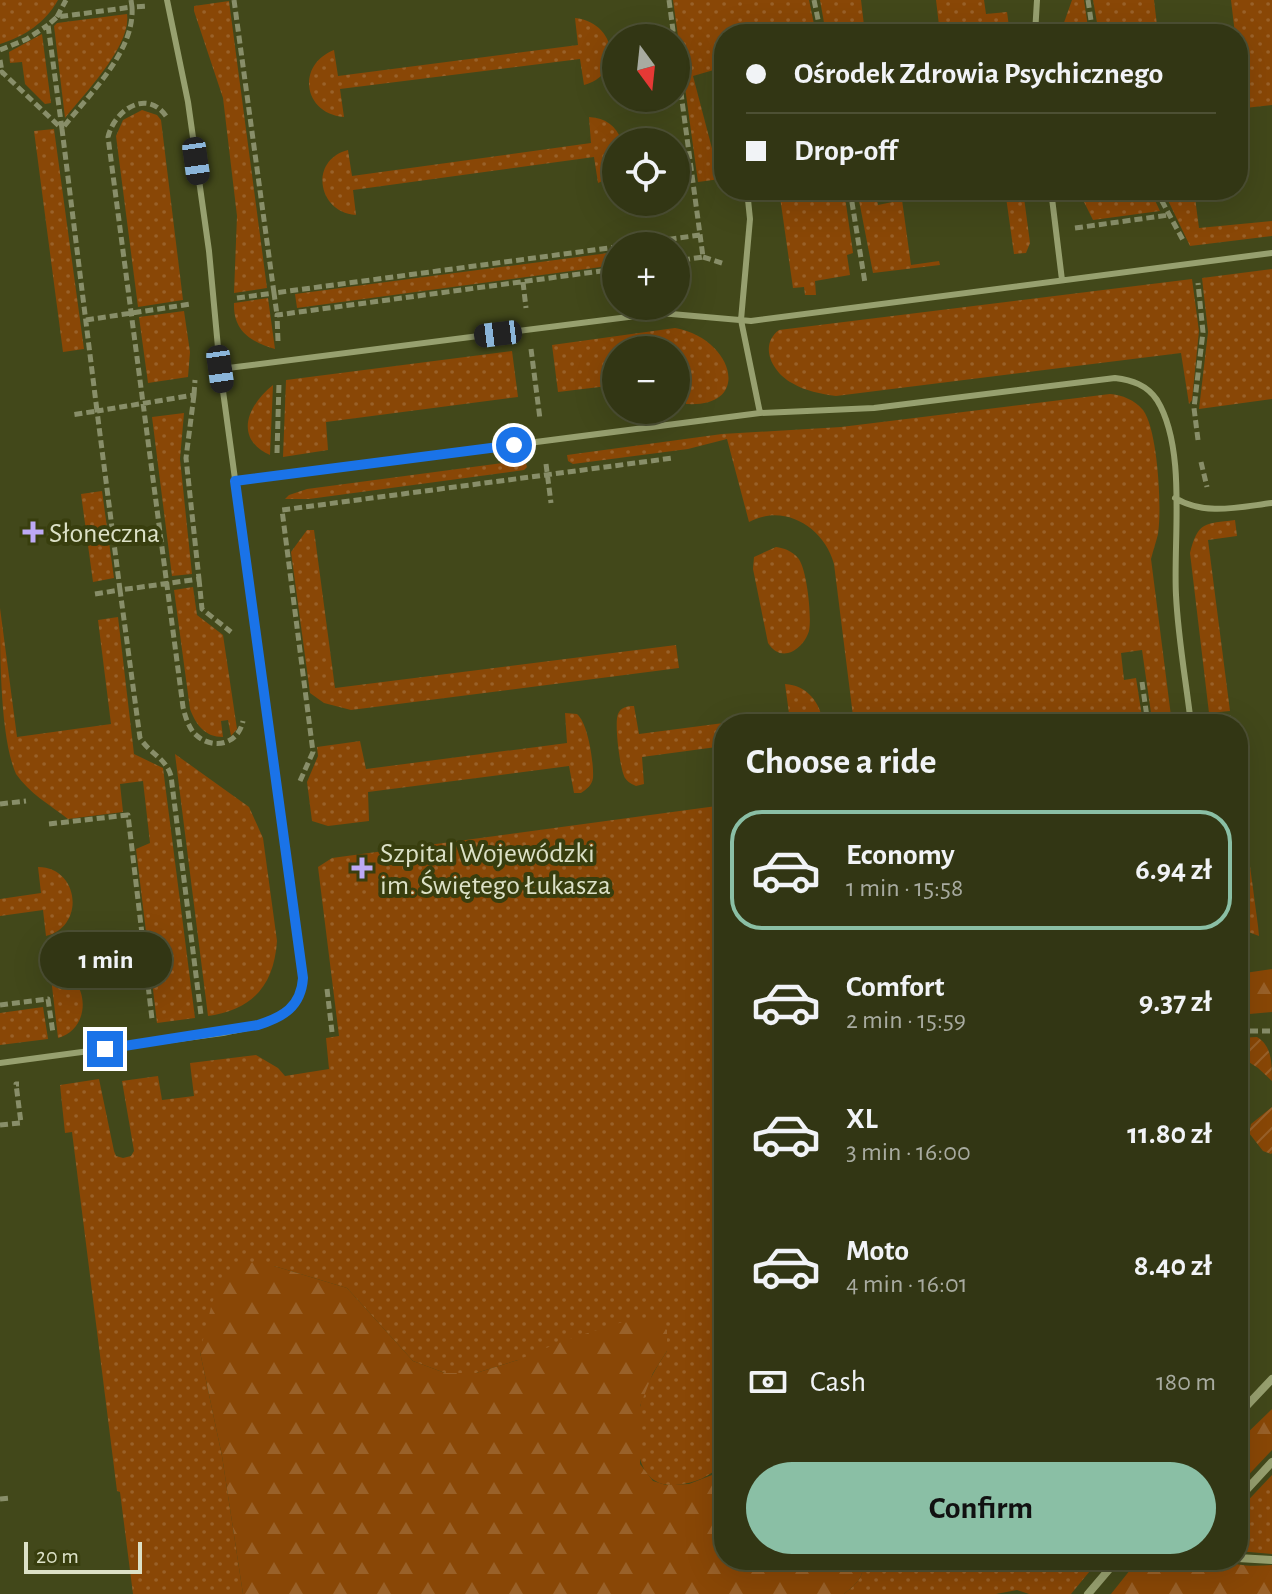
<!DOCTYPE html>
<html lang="en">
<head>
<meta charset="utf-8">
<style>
	body { margin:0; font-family:"Alegreya Sans",sans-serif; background:#3d4122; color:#f1f3f6; height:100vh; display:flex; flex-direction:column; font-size:30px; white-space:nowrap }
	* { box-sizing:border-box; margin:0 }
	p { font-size:26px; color:#a8aba0 }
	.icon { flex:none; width:44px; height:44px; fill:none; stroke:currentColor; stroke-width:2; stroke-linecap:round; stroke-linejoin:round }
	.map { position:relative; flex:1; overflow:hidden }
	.details { position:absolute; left:714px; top:714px; width:534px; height:856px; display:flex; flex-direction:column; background:#323614; border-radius:32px; box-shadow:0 8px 32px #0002,0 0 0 2px #4d5034 }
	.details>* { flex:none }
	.top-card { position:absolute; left:714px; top:24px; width:534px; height:176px; border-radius:32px; box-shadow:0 8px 32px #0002,0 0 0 2px #4d5034; display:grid; align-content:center; height:176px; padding:0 32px; background:#323614 }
	.needle { width:52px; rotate:165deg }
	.buttons { position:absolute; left:602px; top:24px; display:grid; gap:16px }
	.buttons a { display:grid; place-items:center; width:88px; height:88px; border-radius:50%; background:#323614; box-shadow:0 8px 32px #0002,0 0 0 2px #4d5034; font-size:40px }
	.scale { position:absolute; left:24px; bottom:20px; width:118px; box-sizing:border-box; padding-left:8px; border:4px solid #dce1c7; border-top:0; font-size:22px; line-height:28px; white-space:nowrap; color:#dce1c7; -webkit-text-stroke:6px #383e0e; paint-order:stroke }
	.end { position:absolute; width:36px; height:36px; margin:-18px; border:10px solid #1a73e8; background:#fff; box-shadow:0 0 0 4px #fff }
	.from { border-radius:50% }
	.bubble { position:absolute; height:56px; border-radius:28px; background:#323614; box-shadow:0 8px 32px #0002,0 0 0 2px #4d5034; font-size:26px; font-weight:700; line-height:56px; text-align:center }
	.car { position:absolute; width:24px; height:48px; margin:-24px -12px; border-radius:10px; box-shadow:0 0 6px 2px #0007; background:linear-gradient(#222 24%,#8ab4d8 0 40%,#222 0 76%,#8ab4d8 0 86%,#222 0) }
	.top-card b { display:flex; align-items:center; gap:28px; height:76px; font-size:30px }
	.top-card b+b { border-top:2px solid #4d5034 }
	.top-card i { width:20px; height:20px; background:#f1f3f6 }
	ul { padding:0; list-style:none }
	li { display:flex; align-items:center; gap:24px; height:120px; margin:0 16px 12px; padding:0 16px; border:4px solid transparent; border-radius:32px }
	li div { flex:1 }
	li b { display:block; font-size:30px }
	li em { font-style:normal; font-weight:700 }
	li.selected { border-color:#8abfa5 }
	li>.icon { width:72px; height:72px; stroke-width:1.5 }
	h2 { padding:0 32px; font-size:36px; line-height:96px }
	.pay { display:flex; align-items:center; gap:20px; height:88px; padding:0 32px; font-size:30px }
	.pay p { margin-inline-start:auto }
	.cta { display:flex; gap:16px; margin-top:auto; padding:16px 32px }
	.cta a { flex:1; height:92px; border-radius:48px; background:#8abfa5; color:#111; font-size:32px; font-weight:700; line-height:92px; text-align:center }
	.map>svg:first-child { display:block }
	.grass { fill:url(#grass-dots) }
	.forest { fill:url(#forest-firs) }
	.garden { fill:url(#garden-furrows) }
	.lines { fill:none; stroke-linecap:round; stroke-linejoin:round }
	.path { stroke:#888e69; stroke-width:5; stroke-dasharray:8 4; stroke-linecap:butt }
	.lane { stroke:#97a06f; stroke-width:6 }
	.street { stroke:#97a06f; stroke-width:8 }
	.route { stroke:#1a73e8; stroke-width:10 }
	.poi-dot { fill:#bda9f5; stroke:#383e0e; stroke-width:3 }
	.labels { text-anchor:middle; stroke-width:8; stroke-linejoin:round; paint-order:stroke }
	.poi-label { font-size:28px; fill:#dce1c7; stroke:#383e0e; text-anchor:start }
</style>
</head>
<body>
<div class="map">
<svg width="1272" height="1594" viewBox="0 0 1272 1594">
	<defs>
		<pattern id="grass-dots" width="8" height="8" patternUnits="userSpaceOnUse" patternTransform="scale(2)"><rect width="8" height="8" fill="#894706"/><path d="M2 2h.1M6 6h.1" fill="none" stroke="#996129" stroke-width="1.8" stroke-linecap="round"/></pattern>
		<pattern id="forest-firs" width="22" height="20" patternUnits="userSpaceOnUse" patternTransform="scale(2)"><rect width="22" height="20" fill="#894706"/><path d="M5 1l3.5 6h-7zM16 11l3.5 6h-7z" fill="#996129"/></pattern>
		<pattern id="garden-furrows" width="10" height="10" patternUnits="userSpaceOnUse" patternTransform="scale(2)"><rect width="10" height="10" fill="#894706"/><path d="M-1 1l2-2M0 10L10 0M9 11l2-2" fill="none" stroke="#996129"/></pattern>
	</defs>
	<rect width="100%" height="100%" fill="#42481a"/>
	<path class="grass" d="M0,0H58C45,23 25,36 0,44Z
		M673,0H809L816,34H724V67L693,76L720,179L698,182Z
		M820,0H861L865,34H826Z
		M936,0H984L986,14L1007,12L1010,34H940Z
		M1072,0H1084L1089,34H1060Z
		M1093,0H1154L1158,34H1099Z
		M1231,0H1272V105L1245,108L1238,34H1235Z
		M229,1L267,288L234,293L237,216L223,98L194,11V6Z
		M127,14C132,45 84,94 65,118L54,26L57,23Z
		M575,18C616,22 625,74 584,85L580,59L340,89L344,117C303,114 296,65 334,50L338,76L578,45Z
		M42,34L51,103L45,104L25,84L22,62L10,63L9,52Z
		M142,110L157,115L161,120L183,300L138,307L116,136L123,120Z
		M589,117C606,118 616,126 622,141L616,142V175L598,183L594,157L353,190L356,215C317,212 309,160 348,150L352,176L591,143Z
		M54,129L84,349L63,352L34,131Z
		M779,190H844L853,253L847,255L850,275L815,281L816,295H805L804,287L793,288Z
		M857,190H875L878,205L902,200L911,265L939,261L940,265L873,273Z
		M1005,190H1023L1030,243L1026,253L1014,254Z
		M1078,190H1150L1160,211L1093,220Z
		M1163,190H1194L1199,228L1272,221V236L1190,246Z
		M616,252V265L297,308L295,294Z
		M1272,269V399L1199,409L1208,332L1202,278Z
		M1192,279L1199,331L1192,400L1189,404L1181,353L836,396C821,394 805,391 792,383C773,373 758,346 779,330Z
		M268,298L275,349C251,342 233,331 234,303Z
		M184,311L190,352L188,377L148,383L139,317Z
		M675,328C733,338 754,408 686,404L681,377H676V350H616V385L558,392L552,345Z
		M512,351L518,397L326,422L328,450L283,457L286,380Z
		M273,385L270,455C233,438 248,405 273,385Z
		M1110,394C1122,395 1135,400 1143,410C1158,430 1162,509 1158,534C1156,542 1153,551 1151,559L1171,716L1152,720L1142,650L1121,653L1124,680L1136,678L1143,723L1131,724H854L834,564C824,527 784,503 749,522L727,439L688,449L573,464L568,461L567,455L722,434L841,427Z
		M184,413L180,459L192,574L172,576L152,417Z
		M525,460L527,467L524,470L309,499H285L289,495L307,489Z
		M102,491L114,578L93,582L81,494Z
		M1235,520L1237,536L1208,540L1230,711L1209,713L1190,553C1198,521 1205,524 1235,520Z
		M307,530H314L335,688L676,645L679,668L351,710L324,703L310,693L291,552Z
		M776,547C784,548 792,551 798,558C807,568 812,618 809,631C803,650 781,664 768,643L753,569L754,557Z
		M193,587L197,615L223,635L237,729L231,736L228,720L221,721L223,737C205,737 196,725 190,709L174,590Z
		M0,608L17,737L111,724L98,620L118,617L134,754L163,768L195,1018L157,1023L136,849L150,843L143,781L120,784L123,812L68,819C50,805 29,793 16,774C0,738 0,653 0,608Z
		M785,684C807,685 821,703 823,724H724V746L642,757L644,784L636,786C630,783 629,783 625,778C620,770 614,723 618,714C621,707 627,706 634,706L639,734L762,718L763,723L790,721Z
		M565,713L577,714C588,723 594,763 593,778C592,785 587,789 581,793H574L569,766L368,792L369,821L328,826L312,821L307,782L318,756L317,747L360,741L366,769L567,743Z
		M175,754L249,807L263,838L277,941C274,985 253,1010 208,1016Z
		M1238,776L1258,926L1259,936L1243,930L1238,923Z
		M724,805V1462C710,1477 696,1483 675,1485C633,1487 635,1437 640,1407C644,1387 656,1368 667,1351L518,1360L476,1373H445L413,1361L347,1288L274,1266L200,1352L222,1456L243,1594H133L120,1492L117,1491L72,1132L65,1133L60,1085L99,1079L114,1151L116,1156L123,1158L131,1156L134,1151L122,1081L158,1076L162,1100L194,1096L190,1063L256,1055L278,1068L285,1076L329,1069L326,1038L339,1036L318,867L332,858Z
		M38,867C79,867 86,926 46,936L43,910L0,916V899L41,893Z
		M50,969C89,970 95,1028 58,1038Z
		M43,1007L48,1039L0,1045V1013Z
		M1272,1475V1554L1238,1551V1511Z
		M860,1560H1099L1071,1594H1029L1017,1590L996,1594H844C855,1585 868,1575 860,1560Z"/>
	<path class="forest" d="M1272,969V1012L1238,1015V974Z
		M253,1262L274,1266L347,1288L413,1361L445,1373H476L518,1360L563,1341L619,1323L653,1319L667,1330V1351L653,1373L640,1406V1464L653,1481L666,1485L689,1484L712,1475L724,1462V1560H860C868,1575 855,1585 844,1594H243L222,1456L200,1352L212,1303L223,1275L237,1267Z
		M1272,1409V1450L1238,1486V1442Z
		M1138,1560H1223C1239,1567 1255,1566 1272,1565V1594H1111Z"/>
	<path class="garden" d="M1257,1037C1272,1046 1272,1063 1272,1081L1258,1068L1238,1055V1038Z
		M1272,1107V1153L1271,1154L1263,1151L1249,1133L1251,1124Z"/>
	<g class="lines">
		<path class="path" d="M131,0L132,7L148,6
			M234,0L274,293L616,247
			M669,0L674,38
			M814,0L821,34
			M1088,0L1093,34
			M132,7C135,52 88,95 62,129L48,25L57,17Z
			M57,17L66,0
			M0,50L27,39L48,25
			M676,56L703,257L676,261
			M0,60L2,72
			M0,73L2,72L62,129L97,411L71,415
			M166,116C146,88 114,111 108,137L183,707C185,716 188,725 193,732C210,751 238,746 243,721
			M850,190L865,283
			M1156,190L1184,242
			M1075,228L1169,215
			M621,246L700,235
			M703,257L725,264
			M523,282L526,308
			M237,298L274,293L277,315
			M86,320L191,304
			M278,341L277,315L616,269
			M531,349L540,419
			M194,395L195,380
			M194,395L186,458L199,579L120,590L97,411Z
			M1198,440L1194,408L1203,332L1198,283
			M277,453L279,383
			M1201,462L1207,487
			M546,464L551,503
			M199,579L202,609L231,632
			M95,594L120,590L140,738C150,754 166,758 171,776L201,1015
			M1142,682L1148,724
			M1214,720L1231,718
			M300,781L313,752L282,510L673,458
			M0,804L26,801
			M49,824L128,815L152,1019
			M327,989L332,1032
			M0,1005L48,999L53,1033
			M1238,1031H1272
			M0,1125L21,1123L16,1084H19
			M0,1499L11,1498"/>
		<path class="lane" d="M1035,34L1037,0
			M723,84L724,88
			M747,190L750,219L741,320L760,413
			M1051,190L1062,280
			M220,369L660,313L751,321L1272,253
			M235,481L760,413L874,408L1115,378C1132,380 1147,385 1157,400C1187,449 1173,539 1176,595C1178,638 1186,681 1191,724
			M1175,498C1205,516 1239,507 1272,503
			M0,1063L223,1033C259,1025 299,1023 303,978L220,369L209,251L188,102L167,0"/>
		<path class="street" d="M1238,1415L1272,1379
			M1238,1499L1272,1462
			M1238,1558L1272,1560
			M1088,1594L1117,1560"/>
	</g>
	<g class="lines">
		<path class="route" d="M105,1049L258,1025C283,1017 301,1007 303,978L235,481L514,445"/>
	</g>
	<g class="poi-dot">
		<path d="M29 520h8v8h8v8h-8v8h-8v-8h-8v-8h8z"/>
		<path d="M358 856h8v8h8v8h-8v8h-8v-8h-8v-8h8z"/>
	</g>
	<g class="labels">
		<g class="poi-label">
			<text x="49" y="542">Słoneczna</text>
			<text x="380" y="862">Szpital Wojewódzki<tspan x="380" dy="32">im. Świętego Łukasza</tspan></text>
		</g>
	</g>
</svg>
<div class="buttons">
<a><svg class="needle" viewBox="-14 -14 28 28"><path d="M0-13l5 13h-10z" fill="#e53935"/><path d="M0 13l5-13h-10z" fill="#a8aba0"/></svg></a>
<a><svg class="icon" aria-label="locate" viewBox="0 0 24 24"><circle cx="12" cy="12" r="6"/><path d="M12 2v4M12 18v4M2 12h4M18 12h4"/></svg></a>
<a>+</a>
<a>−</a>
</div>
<div class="scale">20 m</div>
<i class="end from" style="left:514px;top:445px"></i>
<i class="end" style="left:105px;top:1049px"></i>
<div class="bubble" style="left:40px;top:932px;width:132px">1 min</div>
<i class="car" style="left:196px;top:161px;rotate:172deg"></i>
<i class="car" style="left:498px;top:334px;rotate:263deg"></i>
<i class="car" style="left:220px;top:369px;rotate:172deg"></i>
<div class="top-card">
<b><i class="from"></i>Ośrodek Zdrowia Psychicznego</b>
<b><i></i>Drop-off</b>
</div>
<section class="details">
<h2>Choose a ride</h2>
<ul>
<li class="selected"><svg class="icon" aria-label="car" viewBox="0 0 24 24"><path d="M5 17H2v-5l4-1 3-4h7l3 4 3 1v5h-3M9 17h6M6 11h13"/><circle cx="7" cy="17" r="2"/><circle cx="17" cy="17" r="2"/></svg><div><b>Economy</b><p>1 min · 15:58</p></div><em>6.94 zł</em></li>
<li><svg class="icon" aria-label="car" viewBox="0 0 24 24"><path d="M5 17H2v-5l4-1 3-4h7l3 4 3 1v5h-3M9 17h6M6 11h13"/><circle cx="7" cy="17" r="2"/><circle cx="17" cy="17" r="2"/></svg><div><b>Comfort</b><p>2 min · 15:59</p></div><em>9.37 zł</em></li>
<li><svg class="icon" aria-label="car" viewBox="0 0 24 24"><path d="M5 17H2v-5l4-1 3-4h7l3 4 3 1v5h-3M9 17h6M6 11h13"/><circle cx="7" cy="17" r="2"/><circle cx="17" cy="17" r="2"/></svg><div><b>XL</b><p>3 min · 16:00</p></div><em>11.80 zł</em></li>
<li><svg class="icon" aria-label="car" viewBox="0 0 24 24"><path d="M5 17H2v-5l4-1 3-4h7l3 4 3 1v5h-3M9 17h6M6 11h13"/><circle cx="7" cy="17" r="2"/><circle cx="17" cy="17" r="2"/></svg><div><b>Moto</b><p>4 min · 16:01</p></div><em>8.40 zł</em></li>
</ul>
<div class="pay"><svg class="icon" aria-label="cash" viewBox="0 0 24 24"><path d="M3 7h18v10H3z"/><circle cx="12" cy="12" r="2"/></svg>Cash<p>180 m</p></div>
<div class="cta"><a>Confirm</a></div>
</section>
</div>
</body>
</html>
